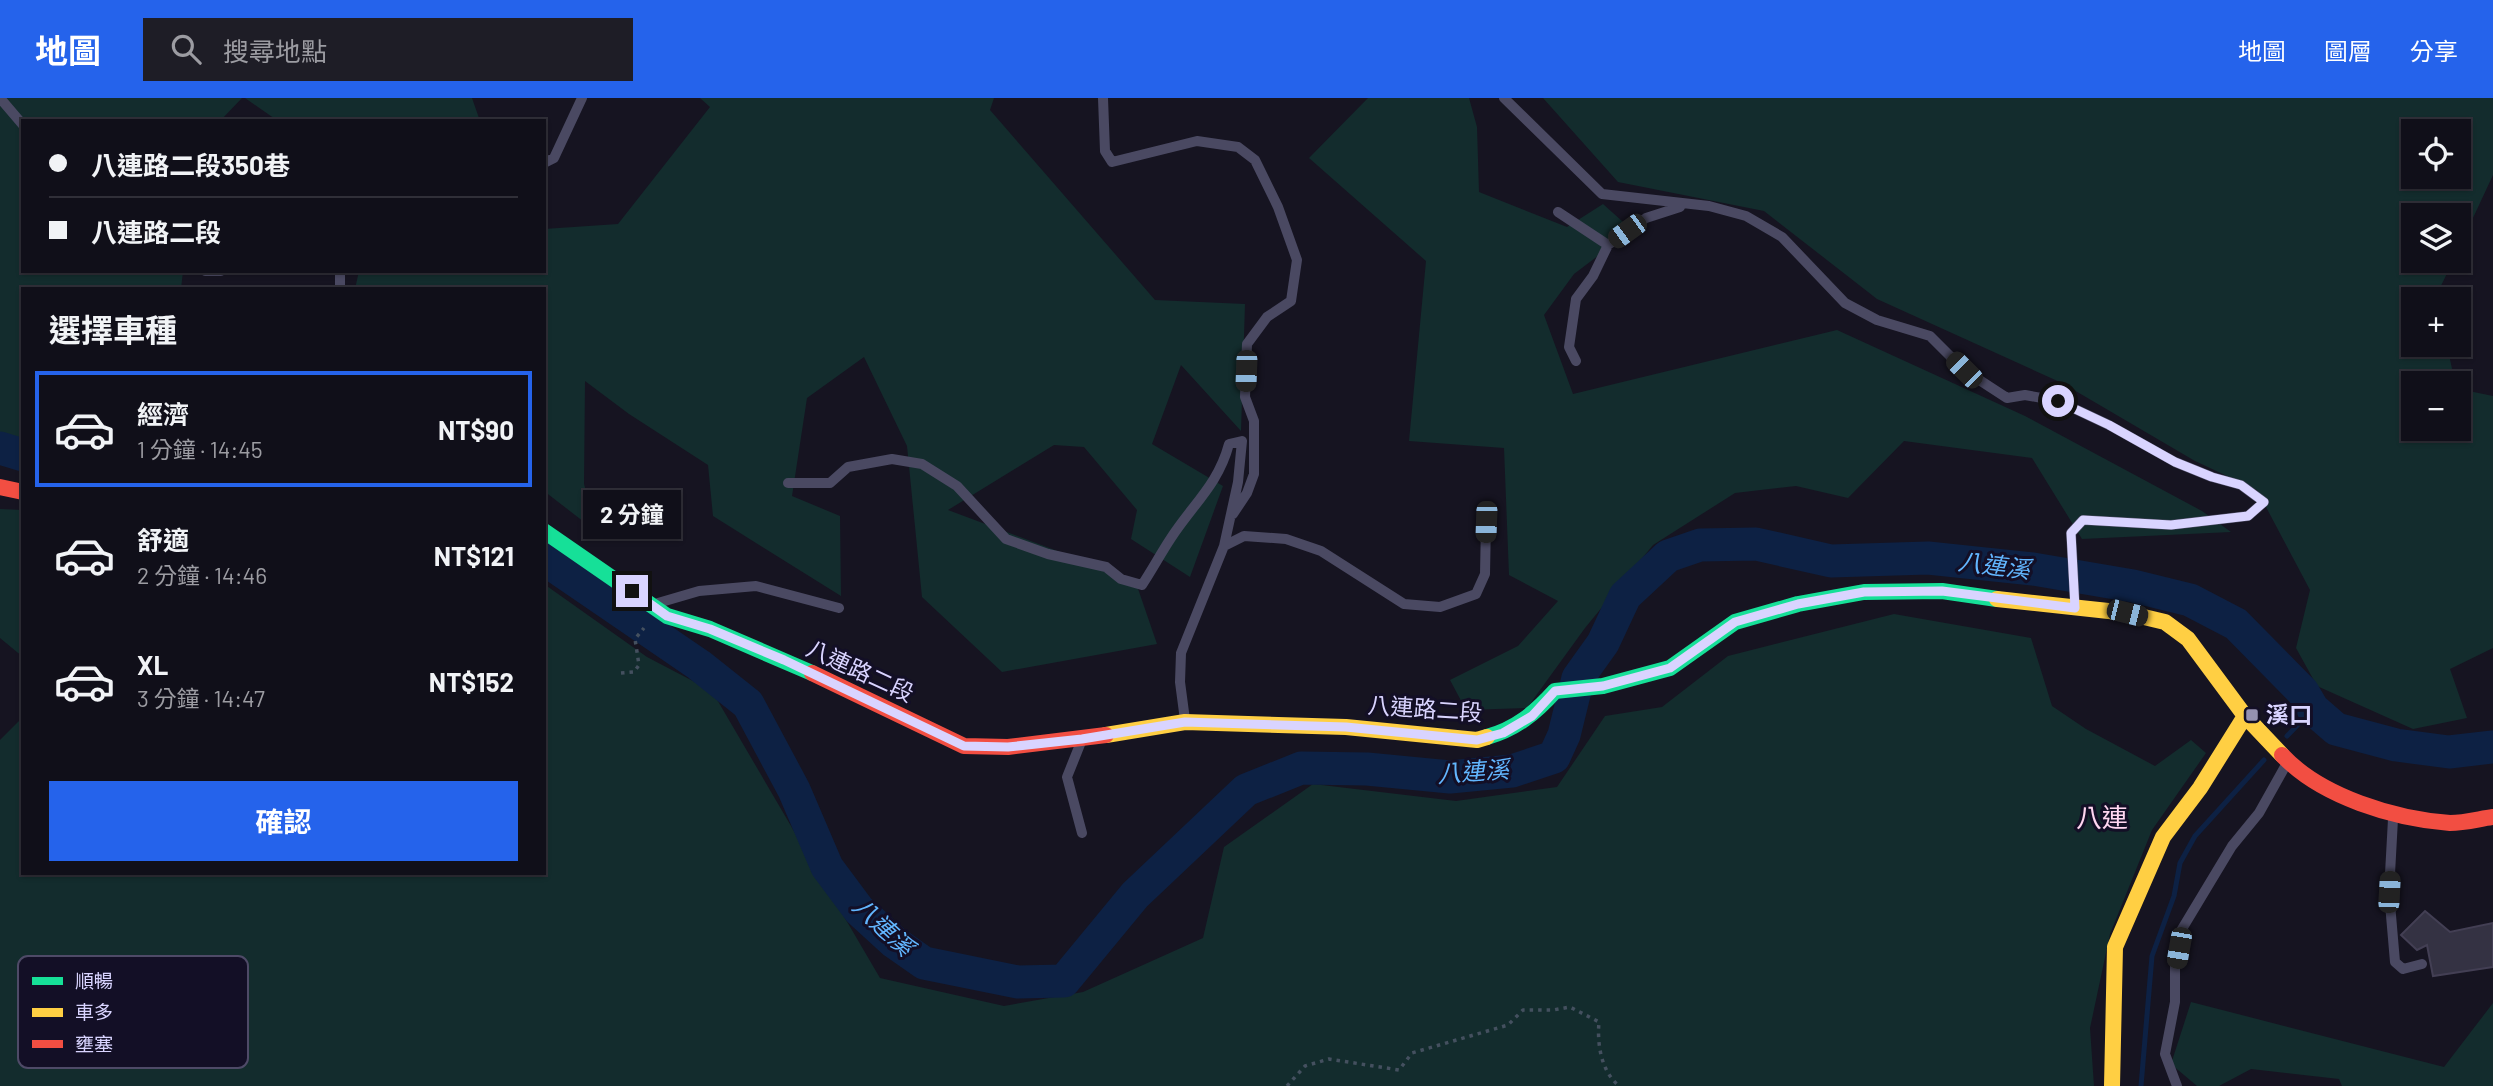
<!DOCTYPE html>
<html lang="zh-TW">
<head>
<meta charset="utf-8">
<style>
	body { margin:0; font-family:Barlow,"Noto Sans TC",sans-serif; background:#1e1d26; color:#f1f3f6; height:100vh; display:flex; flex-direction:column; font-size:26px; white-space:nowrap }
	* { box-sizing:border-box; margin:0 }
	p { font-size:23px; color:#9c9ca2 }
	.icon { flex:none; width:38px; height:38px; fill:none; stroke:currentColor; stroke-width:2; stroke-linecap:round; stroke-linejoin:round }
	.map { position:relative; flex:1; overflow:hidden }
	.details { position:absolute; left:21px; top:189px; width:525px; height:588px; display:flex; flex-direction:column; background:#100f19; border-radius:0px; box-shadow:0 2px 5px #0004,0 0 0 2px #302f38 }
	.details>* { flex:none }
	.banner { position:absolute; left:21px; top:21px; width:525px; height:154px; border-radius:0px; box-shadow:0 2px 5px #0004,0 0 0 2px #302f38; display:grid; align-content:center; height:154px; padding:0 28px; background:#100f19 }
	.controls { position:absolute; left:2401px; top:21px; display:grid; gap:14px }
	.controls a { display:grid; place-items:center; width:70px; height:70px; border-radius:0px; background:#100f19; box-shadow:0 2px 5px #0004,0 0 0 2px #302f38; font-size:35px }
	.end { position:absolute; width:32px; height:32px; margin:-16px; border:9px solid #d9d4ff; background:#111; box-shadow:0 0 0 4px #111 }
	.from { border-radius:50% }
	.bubble { position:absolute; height:49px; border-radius:0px; background:#100f19; box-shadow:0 2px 5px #0004,0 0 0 2px #302f38; font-size:23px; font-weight:700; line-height:49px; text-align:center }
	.car { position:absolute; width:21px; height:42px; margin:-21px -10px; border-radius:9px; box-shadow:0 0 5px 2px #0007; background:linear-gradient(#222 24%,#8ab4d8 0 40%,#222 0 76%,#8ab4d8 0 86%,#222 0) }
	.banner b { display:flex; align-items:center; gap:24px; height:66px; font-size:26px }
	.banner b+b { border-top:2px solid #302f38 }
	.banner i { width:18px; height:18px; background:#f1f3f6 }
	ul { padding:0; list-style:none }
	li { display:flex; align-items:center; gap:21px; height:116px; margin:0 14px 10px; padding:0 14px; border:4px solid transparent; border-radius:0px }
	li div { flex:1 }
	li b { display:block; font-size:26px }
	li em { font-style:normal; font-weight:700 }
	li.current { border-color:#2563eb }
	li>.icon { width:63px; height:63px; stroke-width:1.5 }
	h2 { padding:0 28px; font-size:32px; line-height:84px }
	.cta { display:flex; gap:14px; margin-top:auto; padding:14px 28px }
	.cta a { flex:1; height:80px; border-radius:0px; background:#2563eb; color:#fff; font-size:28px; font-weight:700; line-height:80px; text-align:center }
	header { display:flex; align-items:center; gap:42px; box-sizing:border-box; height:98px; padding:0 35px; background:#2563eb; color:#fff }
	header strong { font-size:33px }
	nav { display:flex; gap:38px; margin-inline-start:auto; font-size:24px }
	.search { width:490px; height:63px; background:#1e1d26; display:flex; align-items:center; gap:18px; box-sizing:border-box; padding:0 24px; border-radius:0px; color:#9c9ca2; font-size:26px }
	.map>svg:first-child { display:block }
	.green { fill:#132c2d; fill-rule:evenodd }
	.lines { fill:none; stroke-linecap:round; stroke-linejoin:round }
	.stream { stroke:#0d2144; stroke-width:5 }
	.river { stroke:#0d2144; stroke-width:33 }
	.building { fill:#343243; stroke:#433f54; stroke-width:2 }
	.path { stroke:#44505f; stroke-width:3.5; stroke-dasharray:3.5 5; stroke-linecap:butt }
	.lane { stroke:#4a4962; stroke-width:10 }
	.fast { stroke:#16e098; stroke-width:16 }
	.slow { stroke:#ffcf43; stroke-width:16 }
	.jam { stroke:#f24e42; stroke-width:16 }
	.route { stroke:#d9d4ff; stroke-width:9 }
	.poi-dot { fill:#9591b1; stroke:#130f26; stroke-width:2.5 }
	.labels { text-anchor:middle; stroke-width:6; stroke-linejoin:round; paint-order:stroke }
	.street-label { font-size:23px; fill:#d9d4ff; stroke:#130f26 }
	.poi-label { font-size:23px; font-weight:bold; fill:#d9d4ff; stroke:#130f26; text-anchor:start }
	.water-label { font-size:24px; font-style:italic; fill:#62b6ff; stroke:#130f26 }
	.quarter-label { font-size:26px; fill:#ffd6f0; stroke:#130f26 }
	.key { fill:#130f26; stroke:#4e4a67; stroke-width:2 }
	.key-label { font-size:19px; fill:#d9d4ff }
</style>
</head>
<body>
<header>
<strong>地圖</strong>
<div class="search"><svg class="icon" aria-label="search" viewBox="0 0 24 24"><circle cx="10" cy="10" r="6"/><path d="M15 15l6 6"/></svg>搜尋地點</div>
<nav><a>地圖</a><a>圖層</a><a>分享</a></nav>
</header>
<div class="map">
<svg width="2493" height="988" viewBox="0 0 2493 988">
	<rect width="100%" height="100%" fill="#161421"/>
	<path class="green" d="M0,0H242L220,23H23V173H183L181,191H23V351L0,348Z
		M245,0H472L480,23H278Z
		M700,0H994L990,12L1155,202L1245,206L1241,333L1181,267L1152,346L1223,388L1190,479L1131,441L1137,412L1084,349L1054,347L948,412L1135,482L1157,546L1002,574L922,499L907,348L864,259L807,300L792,398L840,418L841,498L713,418L708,367L629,316L585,283L584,386L597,434L544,393V191H355L359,173H544V131L618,126L710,9Z
		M1368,0H1469L1477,29L1479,94L1567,129L1603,106L1632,132L1574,176L1544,217L1573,296L1837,232L2025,318L2202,413L2231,434L2082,441L2032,360L1904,343L1848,400L1796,388L1735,395L1653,447L1585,530L1527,610L1466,612L1450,582L1518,548L1558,503L1509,477L1504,350L1409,343L1426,163L1309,60Z
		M1543,0H2493V77L2459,150V117H2413V163H2453L2437,196L2438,201H2413V247H2447L2455,285H2413V331H2459V291L2493,298V550L2450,571L2467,620L2413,631L2317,588L2296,550L2310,492L2257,392L2195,363L2062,285L1877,201L1764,113L1618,84ZM2413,33H2459V79H2413Z
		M0,411L23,412V559L0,540Z
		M544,486L647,559L712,593L880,880L1004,908L1083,894L1203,840L1224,749L1313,686L1456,703L1557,689L1605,618L1662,609L1728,558L1894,516L2031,540L2052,608L2086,631L2155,668L2191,642L2206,655L2152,732L2110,836L2090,930L2094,988H0V642L23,619V775H544Z
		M2191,904L2444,969L2493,905V988H2342L2339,981L2251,971L2219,988H2197L2171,966Z"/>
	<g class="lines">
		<path class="stream" d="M2287,638L2313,611
			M2141,988L2152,858L2174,798L2180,765L2195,738L2264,662"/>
		<path class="river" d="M0,350L23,357
			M544,461L699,567L748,606L794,692L827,769L859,812L894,844L924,865L1018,884L1064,883L1135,797L1246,692L1301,670L1367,671L1450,679L1512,673L1554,659L1564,637L1578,580L1603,545L1625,498L1668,458L1700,447L1756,446L1831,463L1928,460L2033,471L2133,488L2190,502L2236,526L2303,594L2313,611L2336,631L2396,647L2449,654L2493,649"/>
	</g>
	<path class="building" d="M2425,813L2450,834L2493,825V869L2433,878L2427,847L2417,852L2401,837Z"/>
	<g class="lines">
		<path class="path" d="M621,575L634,574L639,567L635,541L644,530
			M1287,988L1305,968L1329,961L1399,972L1412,955L1508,927L1523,912H1553L1570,909L1599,924C1597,946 1601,973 1619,988"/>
		<path class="lane" d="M0,0L23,27
			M1103,0L1105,53L1112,64L1197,43L1238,49L1255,62L1278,109L1297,162L1291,203L1267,219L1247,246L1245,299L1254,323V376L1247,395L1233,416
			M1504,0L1602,96L1709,108L1746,118L1782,139L1845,205L1877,222L1930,238L1964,272L2007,300L2025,297L2058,303L2109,327L2175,364L2212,379L2241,387L2264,404L2248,418L2171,427L2083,422L2071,435L2075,507
			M544,65L554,60L582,0
			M1558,114L1608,147
			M205,173H221
			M340,191V173
			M1576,263L1569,249L1576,201L1593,178L1608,147L1646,120L1680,109
			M788,385H830L848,369L892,361L922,366L957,388L1006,441L1048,456L1106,469L1121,481L1142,487C1152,472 1161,455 1171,440C1193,406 1218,387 1229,346L1242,343L1238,384L1224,448
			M658,505L699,493L756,488L839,510
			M1185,622L1180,584L1181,555L1224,448L1244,438L1286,441L1321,453L1404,506L1440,509L1476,496L1485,476L1486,424
			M1081,644L1067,679L1082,735
			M2393,721L2389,794L2395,864L2403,871L2422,866
			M2177,988L2165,956L2175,904V869L2182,831L2232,748L2259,715L2287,665"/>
		<path class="fast" d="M544,433L667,518L710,531L812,575
			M1487,639C1516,631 1535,615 1555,593L1603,588L1670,570L1735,524L1798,506L1864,494L1942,493L1997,501"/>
		<path class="slow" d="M1997,501L2127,515L2165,524L2188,541L2245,618L2282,657
			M1106,637L1185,624L1346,629L1477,642L1487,639
			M2112,988L2115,849L2163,739L2200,690L2245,618"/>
		<path class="jam" d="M0,389L23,394
			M812,575L964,648L1008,649L1106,637
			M2282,657C2321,699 2395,721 2450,725C2464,725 2479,721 2493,719"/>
	</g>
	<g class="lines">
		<path class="route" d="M632,493L667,518L710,531L784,562L964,648L1008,649L1082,641L1185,624L1346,629L1477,642L1503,635L1532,618L1555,593L1603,588L1670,570L1735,524L1798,506L1864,494L1942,493L2075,510L2071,435L2083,422L2171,427L2248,418L2264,404L2241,387L2212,379L2175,364L2109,327L2058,303"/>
	</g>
	<rect class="poi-dot" x="2245" y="610" width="14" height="14" rx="3.5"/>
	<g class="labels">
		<g class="street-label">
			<text transform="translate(860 573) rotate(25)" y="8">八連路二段</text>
			<text transform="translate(1425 611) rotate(4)" y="8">八連路二段</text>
		</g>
		<g class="poi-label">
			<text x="2266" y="625">溪口</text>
		</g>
		<g class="water-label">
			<text transform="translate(1994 468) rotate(7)" y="8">八連溪</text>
			<text transform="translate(1473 674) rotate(-4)" y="8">八連溪</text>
			<text transform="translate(883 829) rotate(43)" y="8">八連溪</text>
		</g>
		<g class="quarter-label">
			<text x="2102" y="729">八連</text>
		</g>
	</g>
	<rect x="18" y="858" width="230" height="112" rx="10" class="key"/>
	<rect x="32" y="879" width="31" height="8" fill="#16e098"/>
	<rect x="32" y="910" width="31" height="9" fill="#ffcf43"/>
	<rect x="32" y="942" width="31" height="8" fill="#f24e42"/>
	<g class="key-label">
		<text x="75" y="890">順暢</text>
		<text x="75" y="921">車多</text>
		<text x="75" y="953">壅塞</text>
	</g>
</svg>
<div class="controls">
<a><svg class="icon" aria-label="locate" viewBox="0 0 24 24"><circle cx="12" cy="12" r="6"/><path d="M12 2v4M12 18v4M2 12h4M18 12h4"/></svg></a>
<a><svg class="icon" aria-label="layers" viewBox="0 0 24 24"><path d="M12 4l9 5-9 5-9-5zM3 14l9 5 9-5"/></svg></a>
<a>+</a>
<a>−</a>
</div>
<i class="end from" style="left:2058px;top:303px"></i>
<i class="end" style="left:632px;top:493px"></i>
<div class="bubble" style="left:583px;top:392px;width:98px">2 分鐘</div>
<i class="car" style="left:1627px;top:133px;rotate:234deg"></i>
<i class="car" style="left:1964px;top:272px;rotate:315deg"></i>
<i class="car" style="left:1246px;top:273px;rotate:182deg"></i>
<i class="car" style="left:1486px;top:424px;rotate:182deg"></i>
<i class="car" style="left:2127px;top:515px;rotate:104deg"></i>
<i class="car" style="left:2389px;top:794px;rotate:3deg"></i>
<i class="car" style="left:2179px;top:850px;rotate:190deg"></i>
<div class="banner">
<b><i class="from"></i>八連路二段350巷</b>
<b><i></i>八連路二段</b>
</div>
<section class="details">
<h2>選擇車種</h2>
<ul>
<li class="current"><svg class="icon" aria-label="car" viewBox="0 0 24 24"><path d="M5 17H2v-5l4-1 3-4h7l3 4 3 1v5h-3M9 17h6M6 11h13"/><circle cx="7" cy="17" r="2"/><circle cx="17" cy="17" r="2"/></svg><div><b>經濟</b><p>1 分鐘 · 14:45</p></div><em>NT$90</em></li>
<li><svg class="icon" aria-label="car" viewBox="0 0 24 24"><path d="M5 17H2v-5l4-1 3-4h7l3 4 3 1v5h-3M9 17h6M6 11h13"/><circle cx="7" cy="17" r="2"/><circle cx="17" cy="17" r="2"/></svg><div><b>舒適</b><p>2 分鐘 · 14:46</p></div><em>NT$121</em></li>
<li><svg class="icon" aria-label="car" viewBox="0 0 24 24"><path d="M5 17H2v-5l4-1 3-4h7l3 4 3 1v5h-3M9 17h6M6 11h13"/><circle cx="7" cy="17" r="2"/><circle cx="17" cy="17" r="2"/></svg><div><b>XL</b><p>3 分鐘 · 14:47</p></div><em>NT$152</em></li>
</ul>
<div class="cta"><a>確認</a></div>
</section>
</div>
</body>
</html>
